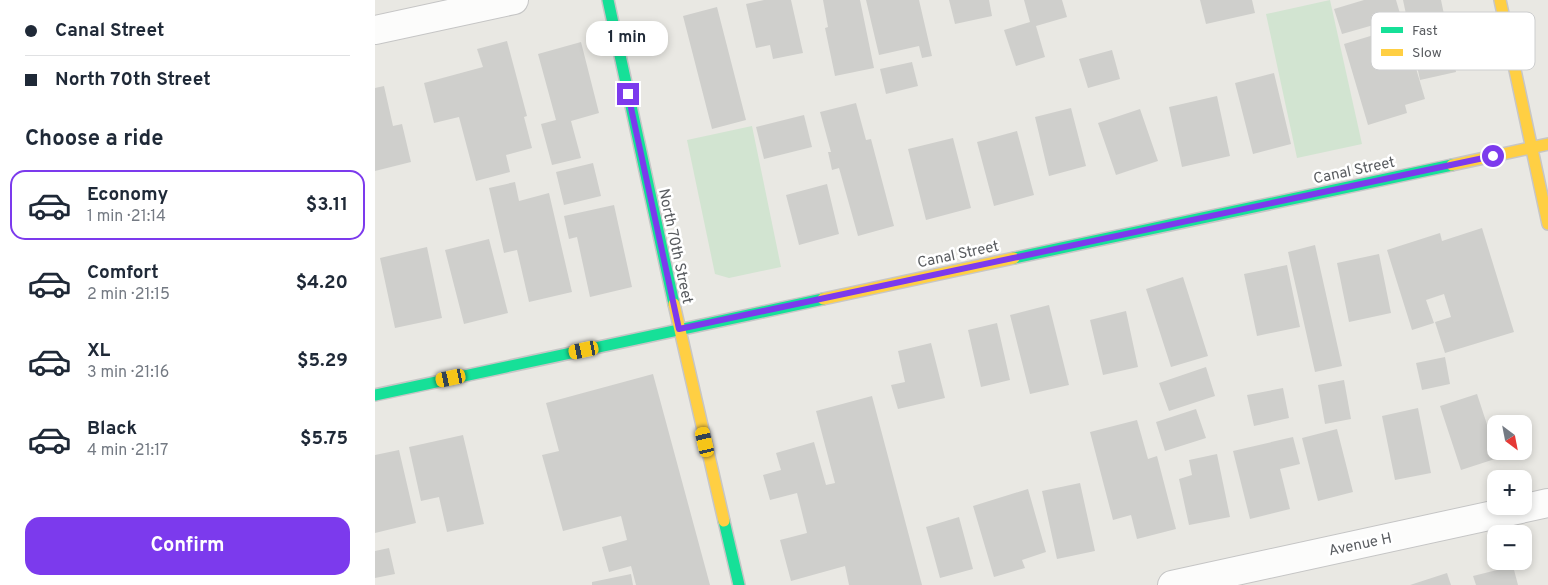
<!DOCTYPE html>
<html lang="en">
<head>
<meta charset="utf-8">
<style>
	body { margin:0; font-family:Overpass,sans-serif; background:#f6f6f7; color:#1f2937; height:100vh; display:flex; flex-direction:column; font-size:19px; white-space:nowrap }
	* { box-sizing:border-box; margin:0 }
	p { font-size:16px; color:#747a83 }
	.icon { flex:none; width:28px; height:28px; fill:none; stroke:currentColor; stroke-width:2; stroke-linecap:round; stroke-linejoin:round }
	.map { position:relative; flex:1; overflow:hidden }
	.panel { display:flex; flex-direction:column; background:#fff; width:375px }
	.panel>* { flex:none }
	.hud { display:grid; align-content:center; height:110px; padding:0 25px; background:#fff }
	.needle { width:32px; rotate:148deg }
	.controls { position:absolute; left:1112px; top:415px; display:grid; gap:10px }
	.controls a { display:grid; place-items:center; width:45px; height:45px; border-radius:10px; background:#fff; box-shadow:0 2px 8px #0003; font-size:25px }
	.end { position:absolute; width:22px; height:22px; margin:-11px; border:6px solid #7c3aed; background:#fff; box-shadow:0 0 0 2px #fff }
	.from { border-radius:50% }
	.bubble { position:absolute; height:35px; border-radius:15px; background:#fff; box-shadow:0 2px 8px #0003; font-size:16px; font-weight:700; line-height:35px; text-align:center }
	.car { position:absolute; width:15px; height:30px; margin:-15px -8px; border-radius:6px; box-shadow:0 0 4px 1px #0007; background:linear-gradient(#f5c518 24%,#345 0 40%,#f5c518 0 76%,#345 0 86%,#f5c518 0) }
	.hud b { display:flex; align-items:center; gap:18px; height:48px; font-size:19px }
	.hud b+b { border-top:1px solid #e0e1e3 }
	.hud i { width:12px; height:12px; background:#1f2937 }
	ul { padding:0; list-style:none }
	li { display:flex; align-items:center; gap:15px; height:70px; margin:0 10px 8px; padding:0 15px; border:2px solid transparent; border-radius:15px }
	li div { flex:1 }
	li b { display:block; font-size:19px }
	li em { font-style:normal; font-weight:700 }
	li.active { border-color:#7c3aed }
	li>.icon { width:45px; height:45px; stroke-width:1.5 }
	h2 { padding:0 25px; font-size:22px; line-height:60px }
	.action { display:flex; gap:10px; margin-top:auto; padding:10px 25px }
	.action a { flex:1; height:58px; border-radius:15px; background:#7c3aed; color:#fff; font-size:20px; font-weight:700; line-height:58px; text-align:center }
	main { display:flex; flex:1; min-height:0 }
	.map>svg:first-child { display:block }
	.green { fill:#d2e4d1 }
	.building { fill:#cfcfcc }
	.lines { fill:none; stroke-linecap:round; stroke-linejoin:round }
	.street-casing { stroke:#c5c5c5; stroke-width:30 }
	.fast-casing { stroke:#c7c6c6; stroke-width:14 }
	.slow-casing { stroke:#c7c6c6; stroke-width:14 }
	.street { stroke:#fcfcfb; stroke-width:28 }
	.fast { stroke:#16e098; stroke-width:11 }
	.slow { stroke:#ffcf43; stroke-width:11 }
	.route { stroke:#7c3aed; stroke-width:6 }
	.labels { text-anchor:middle; stroke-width:5; stroke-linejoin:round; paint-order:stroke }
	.street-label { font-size:15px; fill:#595c60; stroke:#fff }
	.key { fill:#fff; stroke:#cdcecf; stroke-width:1 }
	.key-label { font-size:14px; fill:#595c60 }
</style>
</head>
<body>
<main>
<section class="panel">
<div class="hud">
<b><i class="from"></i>Canal Street</b>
<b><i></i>North 70th Street</b>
</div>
<h2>Choose a ride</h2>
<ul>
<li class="active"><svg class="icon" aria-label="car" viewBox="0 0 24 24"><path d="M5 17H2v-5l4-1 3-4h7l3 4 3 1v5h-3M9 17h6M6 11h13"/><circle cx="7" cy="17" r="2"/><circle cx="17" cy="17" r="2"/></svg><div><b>Economy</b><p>1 min · 21:14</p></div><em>$3.11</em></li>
<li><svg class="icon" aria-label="car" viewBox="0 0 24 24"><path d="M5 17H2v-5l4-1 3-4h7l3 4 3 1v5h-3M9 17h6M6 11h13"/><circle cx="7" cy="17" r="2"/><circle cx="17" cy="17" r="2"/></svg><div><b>Comfort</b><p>2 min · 21:15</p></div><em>$4.20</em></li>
<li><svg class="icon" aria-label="car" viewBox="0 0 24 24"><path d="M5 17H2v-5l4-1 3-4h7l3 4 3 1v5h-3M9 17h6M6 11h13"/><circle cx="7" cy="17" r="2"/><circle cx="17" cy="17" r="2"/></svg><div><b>XL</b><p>3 min · 21:16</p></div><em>$5.29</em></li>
<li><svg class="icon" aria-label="car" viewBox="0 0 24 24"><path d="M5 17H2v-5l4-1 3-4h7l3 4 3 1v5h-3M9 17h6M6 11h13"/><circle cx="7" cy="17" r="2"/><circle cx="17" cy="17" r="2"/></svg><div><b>Black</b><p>4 min · 21:17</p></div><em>$5.75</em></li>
</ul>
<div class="action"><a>Confirm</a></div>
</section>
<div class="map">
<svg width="1173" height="585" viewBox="0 0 1173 585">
	<rect width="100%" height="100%" fill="#e9e8e3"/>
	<path class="green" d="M955,0L987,144L922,158L891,14Z
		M377,126L406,267L354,278L340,274L312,140Z"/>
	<path class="building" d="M389,0H416L428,53L398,59L395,45L381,48L371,4Z
		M448,0H485L499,68L460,76L450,28L453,27Z
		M491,0H544L557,56L547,58L544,46L504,55Z
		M574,0H614L617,16L580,24Z
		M649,0H687L692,17L661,26L670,57L641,66L629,30L655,22Z
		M825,0H877L880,13L831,24Z
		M989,0H1021L1050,99L1030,105L1032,113L993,125L969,44L1012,31L1009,22L967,34L959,9Z
		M1028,0H1066L1081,72L1045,80Z
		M342,7L371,120L337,129L308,16Z
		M132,41L152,116L149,117L157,148L131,155L135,172L101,181L84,117L59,123L49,83L108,67L102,49Z
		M206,42L224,113L196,121L206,158L177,165L166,124L181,120L163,54Z
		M737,50L745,79L713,88L704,59Z
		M537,62L543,86L511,94L505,69Z
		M899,73L916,144L878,154L860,83Z
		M9,86L18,126L27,124L36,162L0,171V88Z
		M842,96L855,156L807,167L794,107Z
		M481,103L491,140L496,139L519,226L483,236L464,168L457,170L453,152H456L445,112Z
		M696,108L711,166L674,176L660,117Z
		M765,109L783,161L741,175L723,123Z
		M429,115L437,147L389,159L381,127Z
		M642,131L659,195L619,206L602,142Z
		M578,138L596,208L551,220L533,149Z
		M218,163L226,196L189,205L181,172Z
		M140,182L144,201L174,193L197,292L154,302L142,250L129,253L114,188Z
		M452,184L464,234L424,245L411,195Z
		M239,205L257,287L215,297L202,237L194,239L189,216Z
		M1107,228L1139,332L1070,353L1060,322L1076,317L1069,294L1051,300L1059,323L1037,330L1012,250L1065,233L1067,241Z
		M114,239L133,313L89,324L70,250Z
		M940,245L967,366L940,372L913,252Z
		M52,247L67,318L20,328L5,258Z
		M1004,254L1016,313L974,322L962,263Z
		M912,265L925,327L882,336L869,274Z
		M808,277L833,356L796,367L771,289Z
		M674,305L694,385L655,394L635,315Z
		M751,311L763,367L728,375L715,320Z
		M622,323L635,380L606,387L593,330Z
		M556,343L570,398L523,409L516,385L530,382L523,351Z
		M1070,357L1075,384L1047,390L1041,363Z
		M831,367L840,396L794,411L784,383Z
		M278,374L335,585H261L256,566L234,572L227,547L252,540L246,516L188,531L167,455L184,451L171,403Z
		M969,380L976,419L950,424L943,385Z
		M908,388L914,418L879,426L872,395Z
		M1102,394L1123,458L1086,470L1065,406Z
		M497,396L547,585H474L470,566L416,581L405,540L432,533L422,493L395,500L388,475L406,470L401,453L439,442L451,485L460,483L441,411Z
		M1043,408L1056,473L1020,480L1007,416Z
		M821,409L831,438L790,451L781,422Z
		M762,420L773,459L782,456L801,529L762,539L756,515L738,520L715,432Z
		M962,429L978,492L943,501L927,438Z
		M88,435L109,524L72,532L64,497L46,501L34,447Z
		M918,437L925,464L905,469L915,509L875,519L858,451Z
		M24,450L41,523L0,533V455Z
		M842,454L855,517L814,525L804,479L817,475L814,460Z
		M705,483L720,551L682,559L667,491Z
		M653,489L671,552L647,560L650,568L619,577L598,506Z
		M584,517L598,569L565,578L551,527Z
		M14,548L20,574L0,578V551Z
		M1138,566L1143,585H1101L1098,576Z
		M1072,573L1076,585H1035Z
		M256,574L258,585H217V582Z"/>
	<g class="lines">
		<defs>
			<path id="street" d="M0,30L139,0
				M797,585L1173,503"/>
			<path id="fast" d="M233,0L299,304
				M639,258L1077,165
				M0,395L448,299
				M349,521L364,585"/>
			<path id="slow" d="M1125,0L1173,224
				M1077,165L1173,144
				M448,299L639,258
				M299,304L349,521"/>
		</defs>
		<use href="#street" class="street-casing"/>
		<use href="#fast" class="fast-casing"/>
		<use href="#slow" class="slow-casing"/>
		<use href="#street" class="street"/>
		<use href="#fast" class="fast"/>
		<use href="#slow" class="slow"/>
	</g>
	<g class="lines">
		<path class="route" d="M253,94L304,329L1118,156"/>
	</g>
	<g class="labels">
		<g class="street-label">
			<text transform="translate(979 170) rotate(-12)" y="5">Canal Street</text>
			<text transform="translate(301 246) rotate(78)" y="5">North 70th Street</text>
			<text transform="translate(583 254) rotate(-12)" y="5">Canal Street</text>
			<text transform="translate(985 544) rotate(-12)" y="5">Avenue H</text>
		</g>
	</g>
	<rect x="996" y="12" width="164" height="58" rx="8" class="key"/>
	<rect x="1006" y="27" width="22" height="6" fill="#16e098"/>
	<rect x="1006" y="49" width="22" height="7" fill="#ffcf43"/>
	<g class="key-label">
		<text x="1037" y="35">Fast</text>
		<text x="1037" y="57">Slow</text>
	</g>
</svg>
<div class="controls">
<a><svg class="needle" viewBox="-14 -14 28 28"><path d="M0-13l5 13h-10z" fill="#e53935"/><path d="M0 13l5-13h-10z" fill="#747a83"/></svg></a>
<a>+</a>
<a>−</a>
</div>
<i class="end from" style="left:1118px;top:156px"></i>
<i class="end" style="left:253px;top:94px"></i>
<div class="bubble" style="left:211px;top:21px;width:82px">1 min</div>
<i class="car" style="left:209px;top:350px;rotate:258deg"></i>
<i class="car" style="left:76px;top:378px;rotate:258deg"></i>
<i class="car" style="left:330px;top:442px;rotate:347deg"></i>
</div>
</main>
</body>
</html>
